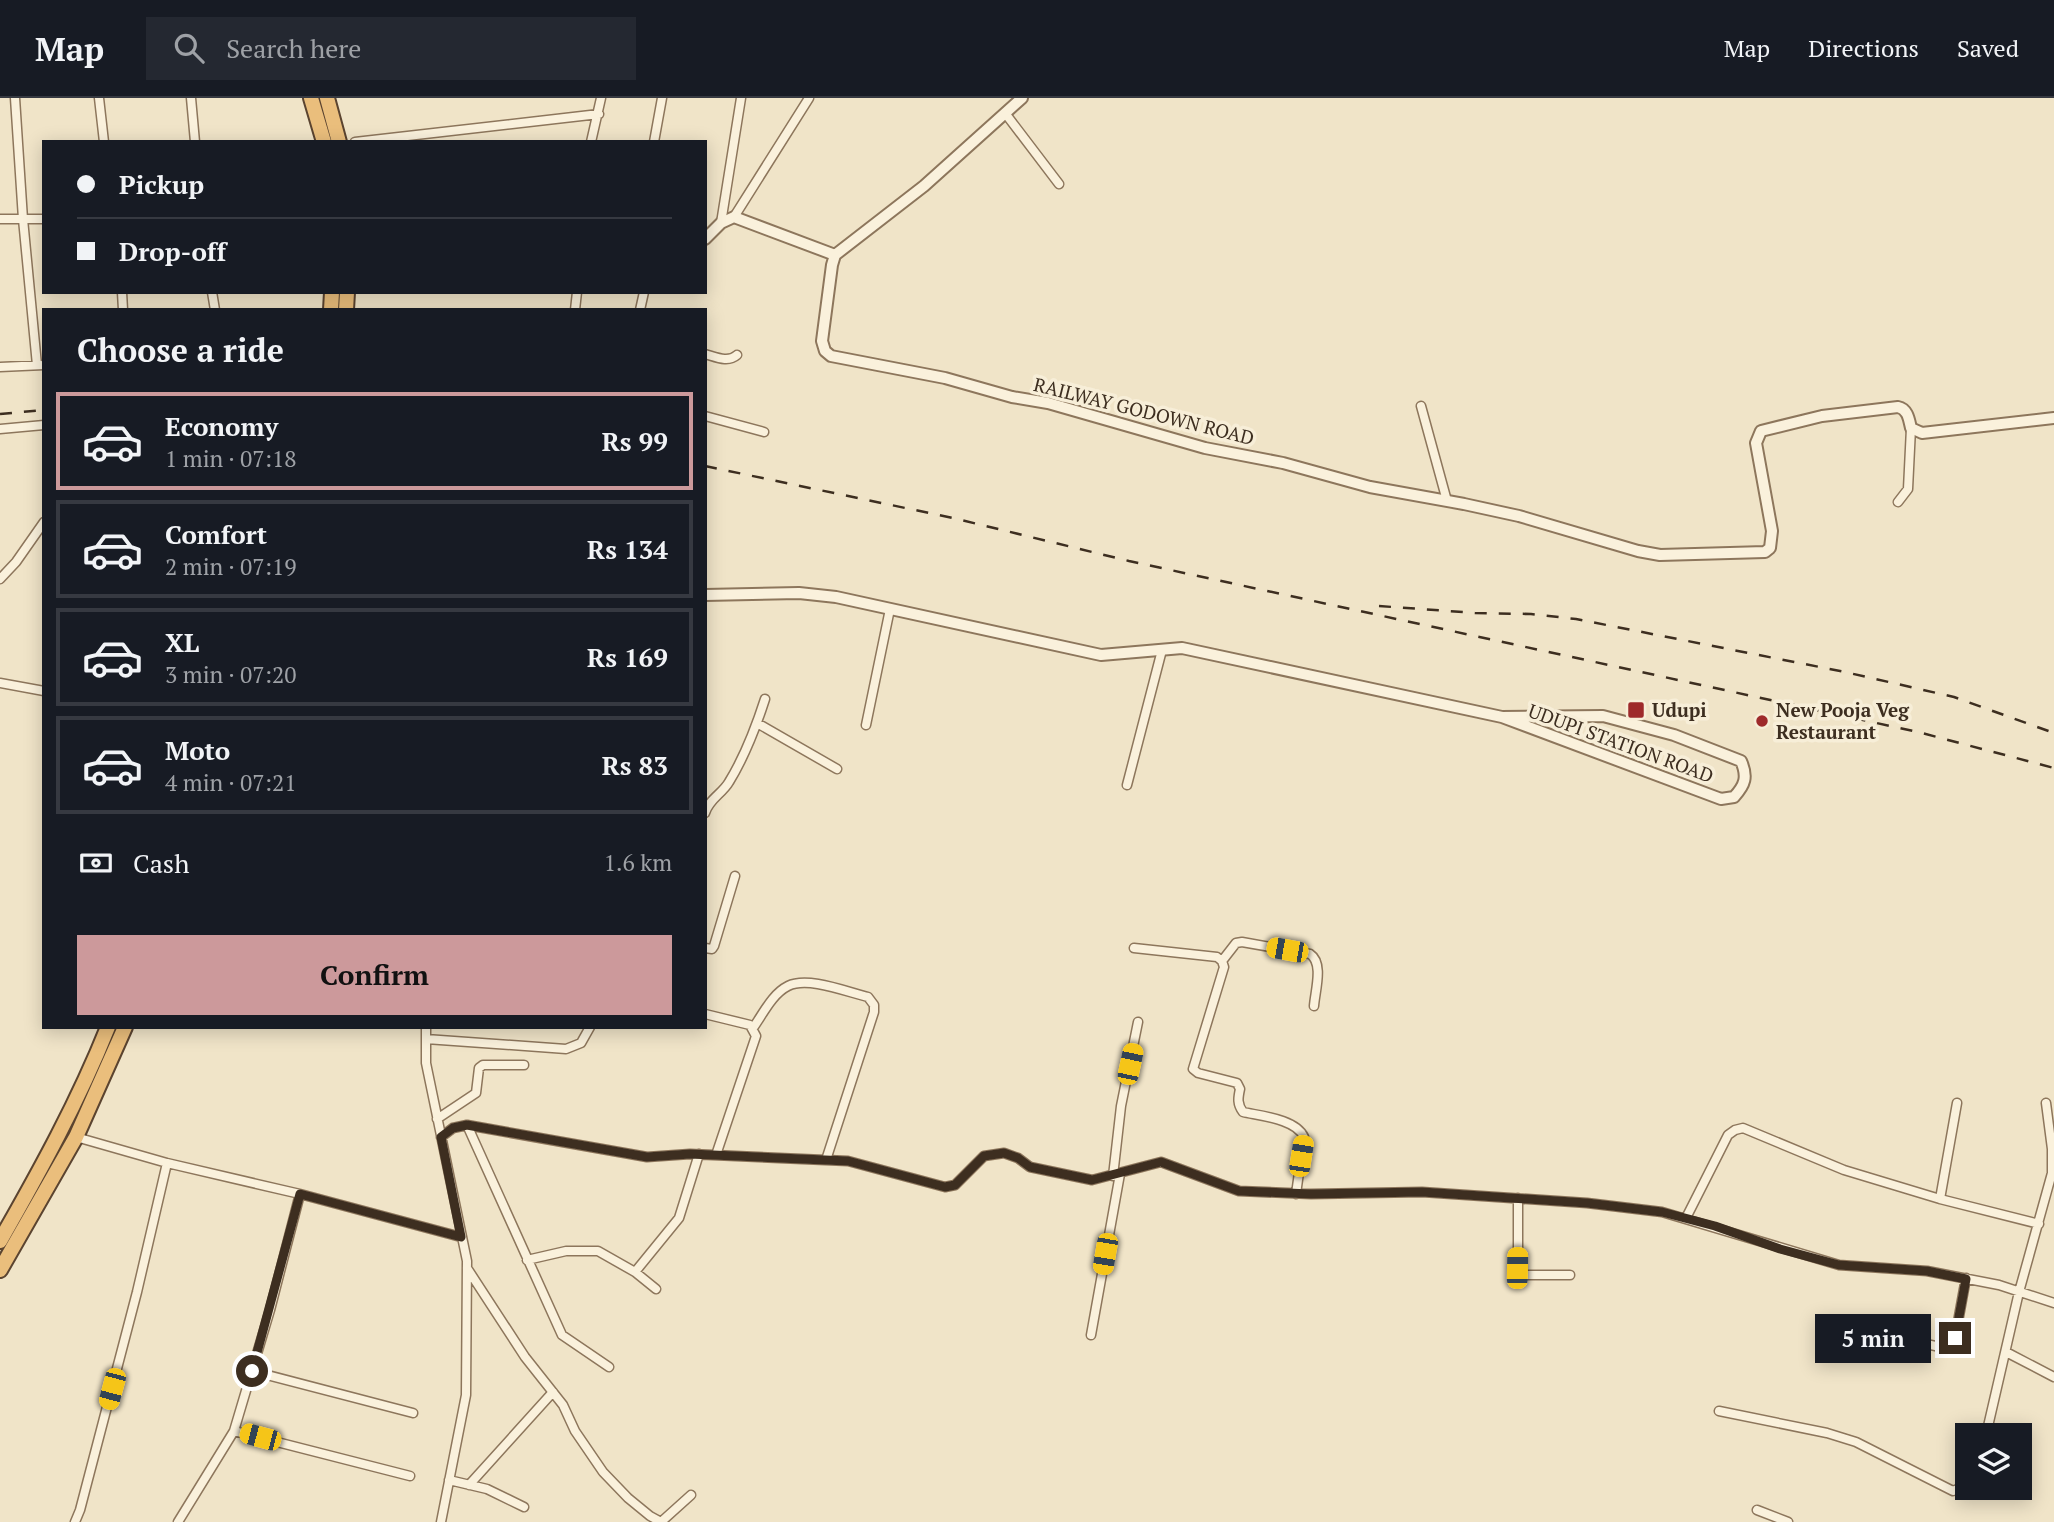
<!DOCTYPE html>
<html lang="en">
<head>
<meta charset="utf-8">
<style>
	body { margin:0; font-family:"PT Serif",serif; background:#242831; color:#f1f3f6; height:100vh; display:flex; flex-direction:column; font-size:26px; white-space:nowrap }
	* { box-sizing:border-box; margin:0 }
	p { font-size:23px; color:#9ea1a6 }
	.icon { flex:none; width:38px; height:38px; fill:none; stroke:currentColor; stroke-width:2; stroke-linecap:round; stroke-linejoin:round }
	.map { position:relative; flex:1; overflow:hidden }
	.side { position:absolute; left:42px; top:210px; width:665px; height:721px; display:flex; flex-direction:column; background:#171b24; border-radius:0px; box-shadow:0 4px 18px #0003 }
	.side>* { flex:none }
	.hud { position:absolute; left:42px; top:42px; width:665px; height:154px; border-radius:0px; box-shadow:0 4px 18px #0003; display:grid; align-content:center; height:154px; padding:0 35px; background:#171b24 }
	.tools { position:absolute; left:1955px; top:1325px; display:grid; gap:14px }
	.tools a { display:grid; place-items:center; width:77px; height:77px; border-radius:0px; background:#171b24; box-shadow:0 4px 18px #0003; font-size:35px }
	.end { position:absolute; width:32px; height:32px; margin:-16px; border:9px solid #3d2e20; background:#fff; box-shadow:0 0 0 4px #fff }
	.from { border-radius:50% }
	.bubble { position:absolute; height:49px; border-radius:0px; background:#171b24; box-shadow:0 4px 18px #0003; font-size:23px; font-weight:700; line-height:49px; text-align:center }
	.car { position:absolute; width:21px; height:42px; margin:-21px -10px; border-radius:9px; box-shadow:0 0 5px 2px #0007; background:linear-gradient(#f5c518 24%,#345 0 40%,#f5c518 0 76%,#345 0 86%,#f5c518 0) }
	.hud b { display:flex; align-items:center; gap:24px; height:66px; font-size:26px }
	.hud b+b { border-top:2px solid #363941 }
	.hud i { width:18px; height:18px; background:#f1f3f6 }
	ul { padding:0; list-style:none }
	li { display:flex; align-items:center; gap:21px; height:98px; margin:0 14px 10px; padding:0 21px; border:4px solid #363941; border-radius:0px }
	li div { flex:1 }
	li b { display:block; font-size:26px }
	li em { font-style:normal; font-weight:700 }
	li.on { border-color:#cc999b }
	li>.icon { width:63px; height:63px; stroke-width:1.5 }
	h2 { padding:0 35px; font-size:32px; line-height:84px }
	.pay { display:flex; align-items:center; gap:18px; height:77px; padding:0 35px; font-size:26px }
	.pay p { margin-inline-start:auto }
	.button { display:flex; gap:14px; margin-top:auto; padding:14px 35px }
	.button a { flex:1; height:80px; border-radius:0px; background:#cc999b; color:#111; font-size:28px; font-weight:700; line-height:80px; text-align:center }
	header { display:flex; align-items:center; gap:42px; box-sizing:border-box; height:98px; padding:0 35px; background:#171b24; border-bottom:2px solid #363941 }
	header strong { font-size:33px }
	nav { display:flex; gap:38px; margin-inline-start:auto; font-size:24px }
	.search { width:490px; height:63px; background:#242831; display:flex; align-items:center; gap:18px; box-sizing:border-box; padding:0 24px; border-radius:0px; color:#9ea1a6; font-size:26px }
	.map>svg:first-child { display:block }
	.lines { fill:none; stroke-linecap:round; stroke-linejoin:round }
	.minor-casing { stroke:#8d765c; stroke-width:11 }
	.tertiary-casing { stroke:#8d765c; stroke-width:14 }
	.trunk-casing { stroke:#5b4430; stroke-width:18 }
	.minor { stroke:#faf1dc; stroke-width:8 }
	.tertiary { stroke:#faf1dc; stroke-width:10 }
	.trunk { stroke:#eabe7c; stroke-width:14 }
	.rail { stroke:#3d2e20; stroke-width:2.5; stroke-dasharray:12 12; stroke-linecap:butt }
	.route { stroke:#3d2e20; stroke-width:9 }
	.poi-dot { fill:#9e2a2b; stroke:#f7eed8; stroke-width:2.5 }
	.labels { text-anchor:middle; stroke-width:7; stroke-linejoin:round; paint-order:stroke }
	.street-label { font-size:19px; fill:#3d2e20; stroke:#f7eed8 }
	.poi-label { font-size:19px; font-weight:bold; fill:#3d2e20; stroke:#f7eed8; text-anchor:start }
</style>
</head>
<body>
<header>
<strong>Map</strong>
<div class="search"><svg class="icon" aria-label="search" viewBox="0 0 24 24"><circle cx="10" cy="10" r="6"/><path d="M15 15l6 6"/></svg>Search here</div>
<nav><a>Map</a><a>Directions</a><a>Saved</a></nav>
</header>
<div class="map">
<svg width="2054" height="1424" viewBox="0 0 2054 1424">
	<rect width="100%" height="100%" fill="#f0e4c8"/>
	<g class="lines">
		<defs>
			<path id="minor" d="M15,0L23,121L37,267
				M99,0L104,44
				M191,0L195,44
				M1005,15L1059,86
				M355,44L599,16
				M591,44L601,0
				M654,44L662,0
				M734,119L809,0
				M0,121H44
				M721,125L741,0
				M122,194L123,212
				M212,194L215,212
				M575,212L577,194
				M640,212L644,194
				M705,256C716,259 728,265 737,257
				M0,269L44,267
				M1421,308L1447,403
				M705,318L764,334
				M0,331L44,327
				M1898,404L1908,391L1911,330
				M0,481L16,464L44,424
				M0,585L44,593
				M757,625L837,671
				M866,627L890,511
				M1127,687L1162,552
				M705,715C709,701 722,696 729,684C745,658 756,629 765,601
				M705,850L712,851L714,848L735,778
				M1134,850L1217,859L1222,863L1224,869L1193,971L1198,975L1237,985L1240,991C1238,1000 1237,1006 1243,1014C1261,1018 1296,1021 1304,1039L1296,1096
				M1222,863L1236,845L1242,844L1310,856C1324,865 1315,893 1314,908
				M705,916L750,927L756,938L716,1057
				M426,929V965L467,1163L466,1297L441,1424
				M753,930C763,916 772,896 788,888C808,878 847,894 868,899L874,907V914L826,1062
				M426,941L566,951L581,945L590,929
				M437,1021L476,995L479,970L483,967H524
				M467,1027L562,1237L609,1269
				M76,1039L167,1065L300,1096L461,1139
				M441,1039L453,1030L467,1027L647,1059L690,1056L848,1063L945,1089L955,1087L984,1058L1004,1055L1018,1060L1030,1069L1092,1082L1161,1064L1239,1093L1311,1096L1422,1094L1587,1105L1662,1114L1839,1167L1927,1173L1999,1187L2054,1205
				M1113,1078L1121,1008L1138,924
				M1518,1100V1174L1523,1177H1570
				M1940,1101L1957,1005
				M1686,1120L1728,1037L1735,1032L1743,1030L1844,1072L1940,1101L2039,1126
				M527,1162L566,1153H598L635,1174L656,1191
				M467,1170L525,1259L563,1307L575,1333L603,1374L628,1400L650,1418L661,1424
				M635,1174L679,1120L699,1056
				M1091,1237L1120,1076
				M1883,1237L1945,1250L1951,1247L1955,1240L1966,1180
				M2006,1254L2054,1279
				M252,1273L413,1315
				M1719,1313L1827,1335L1856,1344L1953,1393L1960,1390L1967,1376
				M234,1333L410,1378
				M1986,1337L2019,1194L2052,1075V1051L2046,1005
				M449,1382L487,1391L524,1409
				M469,1387L553,1294
				M1757,1412L1788,1424
				M75,1424L80,1412L137,1194L167,1065
				M178,1424L234,1333L270,1212L300,1096
				M661,1424L691,1397"/>
			<path id="tertiary" d="M1022,0L924,88L835,157L832,167L822,243L825,253L831,258L945,280L1012,299L1048,305L1205,350L1283,365L1370,389L1464,406L1519,418L1638,453L1660,457L1765,454L1770,450L1772,433L1756,345L1761,333L1822,318L1898,309C1908,311 1909,322 1911,330L1922,335L2054,320
				M705,141L721,125L734,119L835,157
				M705,497L799,495L836,499L1101,557L1182,550L1502,619L1721,701L1734,699C1745,687 1748,679 1741,663L1674,637L1603,618L1502,619"/>
			<path id="trunk" d="M311,0L324,44
				M327,0L339,44
				M331,212L332,194
				M346,212L347,194
				M0,1143C40,1073 78,1004 108,929
				M0,1172L76,1039L125,929"/>
		</defs>
		<use href="#minor" class="minor-casing"/>
		<use href="#tertiary" class="tertiary-casing"/>
		<use href="#trunk" class="trunk-casing"/>
		<use href="#minor" class="minor"/>
		<use href="#tertiary" class="tertiary"/>
		<use href="#trunk" class="trunk"/>
		<path class="rail" d="M0,316L44,312
			M705,368L953,420L1129,463L1918,634L2054,670
			M1379,508L1475,515L1531,516L1576,521L1845,574L1954,599L2054,635"/>
	</g>
	<g class="lines">
		<path class="route" d="M252,1273L300,1096L461,1139L441,1039L453,1030L467,1027L647,1059L690,1056L848,1063L945,1089L955,1087L984,1058L1004,1055L1018,1060L1030,1069L1092,1082L1161,1064L1239,1093L1311,1096L1422,1094L1587,1105L1662,1114L1715,1128L1780,1151L1839,1167L1927,1173L1966,1181L1955,1240"/>
	</g>
	<g class="poi-dot">
		<rect x="1627" y="603" width="18" height="18" rx="3.5"/>
		<circle cx="1762" cy="623" r="7"/>
	</g>
	<g class="labels">
		<g class="street-label">
			<text transform="translate(1144 313) rotate(14)" y="7">RAILWAY GODOWN ROAD</text>
			<text transform="translate(1621 645) rotate(20)" y="7">UDUPI STATION ROAD</text>
		</g>
		<g class="poi-label">
			<text x="1652" y="619">Udupi</text>
			<text x="1776" y="619">New Pooja Veg<tspan x="1776" dy="22">Restaurant</tspan></text>
		</g>
	</g>
</svg>
<div class="tools">
<a><svg class="icon" aria-label="layers" viewBox="0 0 24 24"><path d="M12 4l9 5-9 5-9-5zM3 14l9 5 9-5"/></svg></a>
</div>
<i class="end from" style="left:252px;top:1273px"></i>
<i class="end" style="left:1955px;top:1240px"></i>
<div class="bubble" style="left:1815px;top:1216px;width:116px">5 min</div>
<i class="car" style="left:1287px;top:852px;rotate:280deg"></i>
<i class="car" style="left:1130px;top:966px;rotate:12deg"></i>
<i class="car" style="left:1301px;top:1058px;rotate:9deg"></i>
<i class="car" style="left:1105px;top:1156px;rotate:190deg"></i>
<i class="car" style="left:1517px;top:1170px;rotate:1deg"></i>
<i class="car" style="left:112px;top:1291px;rotate:195deg"></i>
<i class="car" style="left:260px;top:1339px;rotate:285deg"></i>
<div class="hud">
<b><i class="from"></i>Pickup</b>
<b><i></i>Drop-off</b>
</div>
<section class="side">
<h2>Choose a ride</h2>
<ul>
<li class="on"><svg class="icon" aria-label="car" viewBox="0 0 24 24"><path d="M5 17H2v-5l4-1 3-4h7l3 4 3 1v5h-3M9 17h6M6 11h13"/><circle cx="7" cy="17" r="2"/><circle cx="17" cy="17" r="2"/></svg><div><b>Economy</b><p>1 min · 07:18</p></div><em>Rs 99</em></li>
<li><svg class="icon" aria-label="car" viewBox="0 0 24 24"><path d="M5 17H2v-5l4-1 3-4h7l3 4 3 1v5h-3M9 17h6M6 11h13"/><circle cx="7" cy="17" r="2"/><circle cx="17" cy="17" r="2"/></svg><div><b>Comfort</b><p>2 min · 07:19</p></div><em>Rs 134</em></li>
<li><svg class="icon" aria-label="car" viewBox="0 0 24 24"><path d="M5 17H2v-5l4-1 3-4h7l3 4 3 1v5h-3M9 17h6M6 11h13"/><circle cx="7" cy="17" r="2"/><circle cx="17" cy="17" r="2"/></svg><div><b>XL</b><p>3 min · 07:20</p></div><em>Rs 169</em></li>
<li><svg class="icon" aria-label="car" viewBox="0 0 24 24"><path d="M5 17H2v-5l4-1 3-4h7l3 4 3 1v5h-3M9 17h6M6 11h13"/><circle cx="7" cy="17" r="2"/><circle cx="17" cy="17" r="2"/></svg><div><b>Moto</b><p>4 min · 07:21</p></div><em>Rs 83</em></li>
</ul>
<div class="pay"><svg class="icon" aria-label="cash" viewBox="0 0 24 24"><path d="M3 7h18v10H3z"/><circle cx="12" cy="12" r="2"/></svg>Cash<p>1.6 km</p></div>
<div class="button"><a>Confirm</a></div>
</section>
</div>
</body>
</html>
